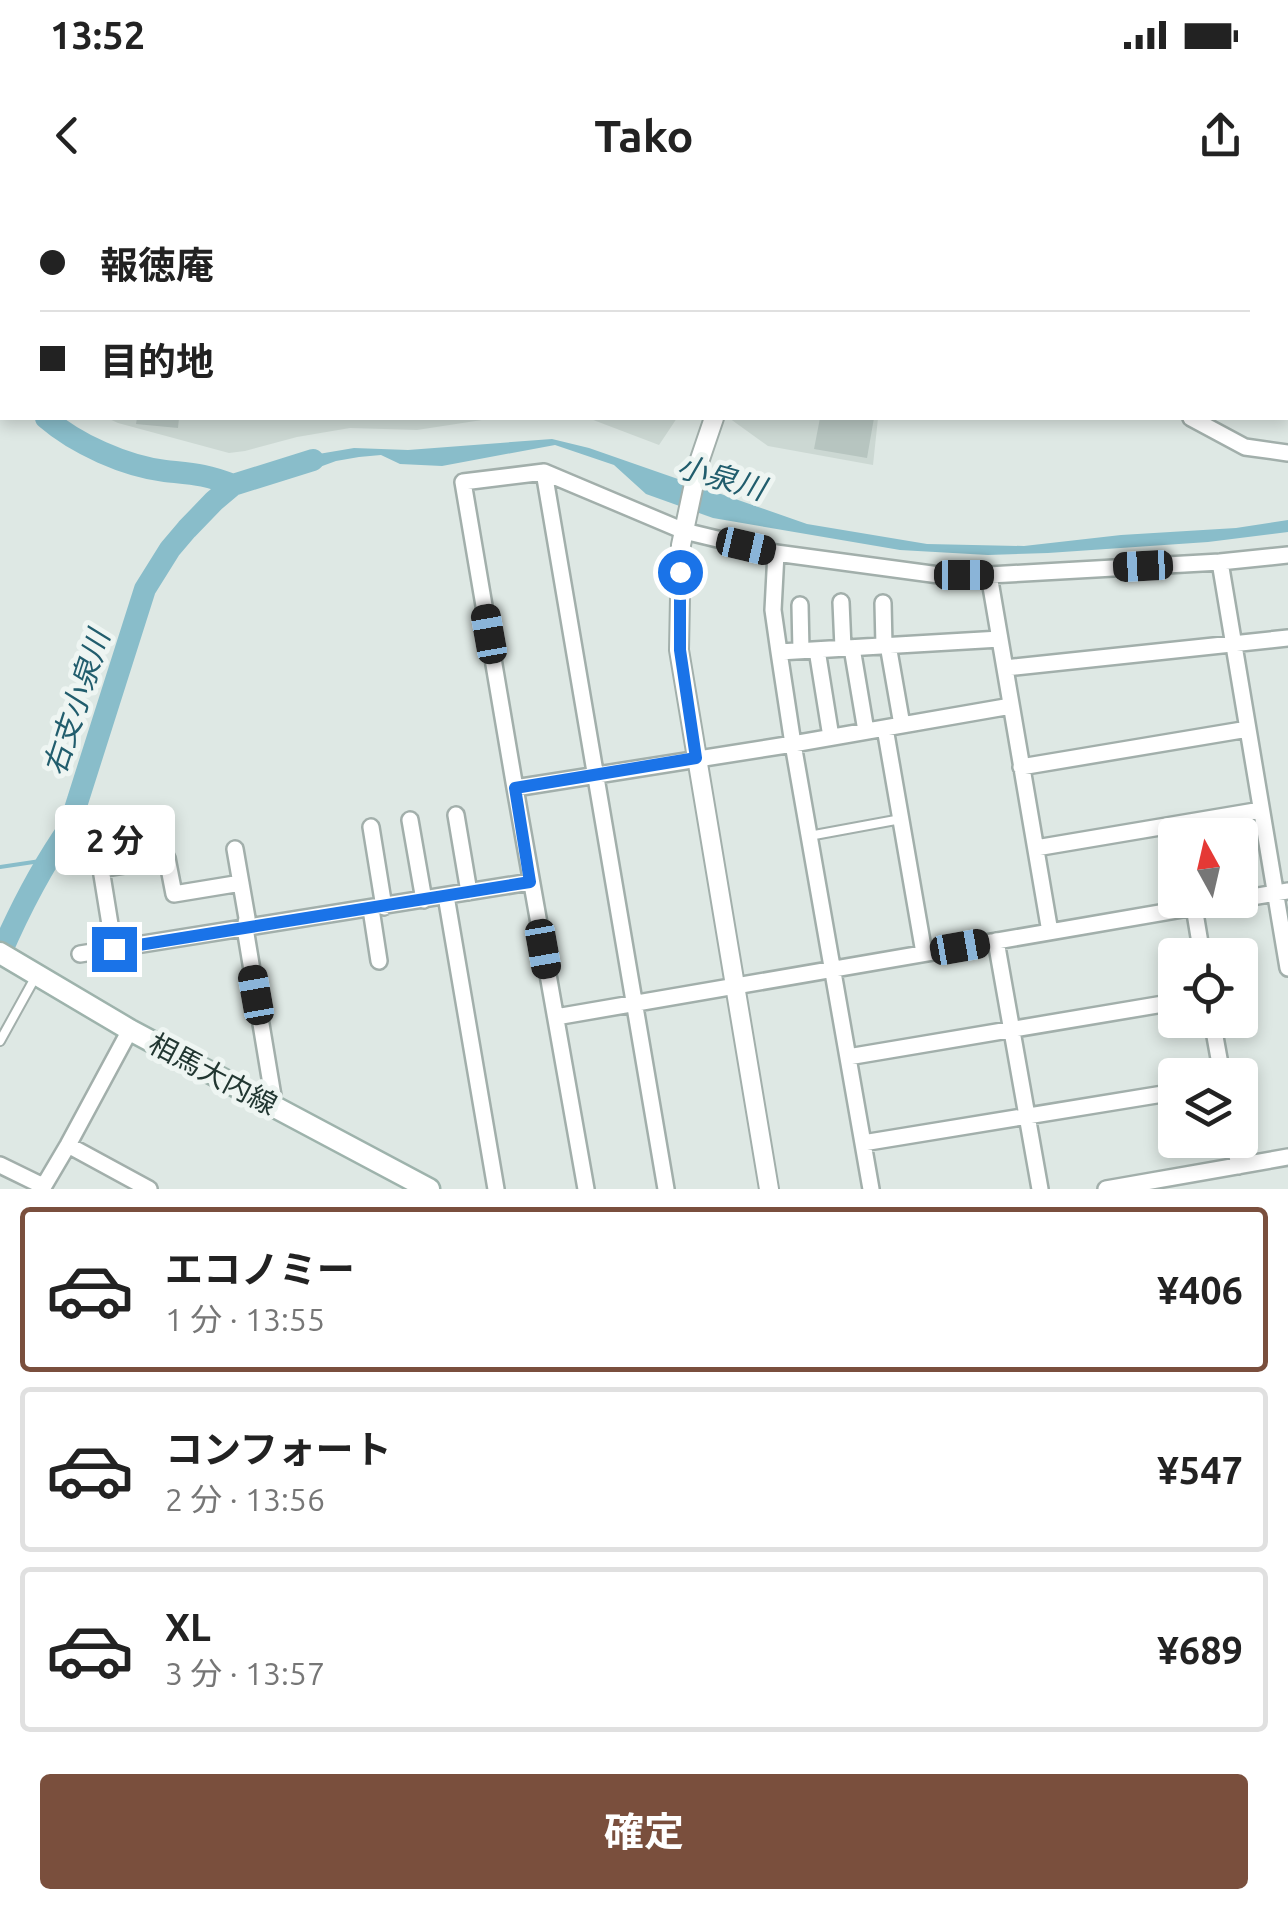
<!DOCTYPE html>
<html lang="ja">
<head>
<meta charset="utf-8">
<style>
	body { margin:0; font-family:Ubuntu,"Noto Sans JP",sans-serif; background:#f6f6f6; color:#222; height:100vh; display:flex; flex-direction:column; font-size:38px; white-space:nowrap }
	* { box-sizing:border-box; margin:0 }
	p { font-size:32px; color:#767676 }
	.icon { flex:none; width:55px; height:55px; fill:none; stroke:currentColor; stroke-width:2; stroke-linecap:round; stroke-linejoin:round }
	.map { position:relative; height:989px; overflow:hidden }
	.side { display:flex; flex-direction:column; background:#fff; flex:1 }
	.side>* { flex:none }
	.top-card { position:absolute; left:0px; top:0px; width:1290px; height:220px; box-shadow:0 5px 15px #0003; display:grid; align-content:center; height:220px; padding:0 40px; background:#fff }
	.needle { width:65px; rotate:352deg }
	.tools { position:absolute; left:1158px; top:618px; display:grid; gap:20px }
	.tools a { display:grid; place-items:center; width:100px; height:100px; border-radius:10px; background:#fff; box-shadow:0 5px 15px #0003; font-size:50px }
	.end { position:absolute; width:45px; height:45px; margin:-22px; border:12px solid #1a73e8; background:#fff; box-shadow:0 0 0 5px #fff }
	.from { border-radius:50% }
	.bubble { position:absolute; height:70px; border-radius:10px; background:#fff; box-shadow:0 5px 15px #0003; font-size:32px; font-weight:700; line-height:70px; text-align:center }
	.car { position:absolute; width:30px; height:60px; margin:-30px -15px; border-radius:12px; box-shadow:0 0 8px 2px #0007; background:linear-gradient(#222 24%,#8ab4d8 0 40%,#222 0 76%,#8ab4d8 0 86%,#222 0) }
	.top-card b { display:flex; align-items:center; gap:35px; height:95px; font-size:38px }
	.top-card b+b { border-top:2px solid #e0e0e0 }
	.top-card i { width:25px; height:25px; background:#222 }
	ul { padding:18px 0 0; list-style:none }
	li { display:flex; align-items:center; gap:30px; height:165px; margin:0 20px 15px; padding:0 20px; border:5px solid #e0e0e0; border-radius:10px }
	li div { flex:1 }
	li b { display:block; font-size:38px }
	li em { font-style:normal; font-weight:700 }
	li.on { border-color:#7a4f3d }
	li>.icon { width:90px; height:90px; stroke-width:1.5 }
	.button { display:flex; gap:20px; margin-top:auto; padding:20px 40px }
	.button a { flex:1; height:115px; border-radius:10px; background:#7a4f3d; color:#fff; font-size:40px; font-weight:700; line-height:115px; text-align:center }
	.status { display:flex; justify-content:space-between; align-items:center; height:70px; padding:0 50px; background:#fff; direction:ltr }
	.status svg { height:28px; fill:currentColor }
	header { display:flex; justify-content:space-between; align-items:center; height:130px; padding:0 40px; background:#fff; font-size:45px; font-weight:700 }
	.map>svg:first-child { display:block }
	.built { fill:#ccd8d3 }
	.water { fill:#89bdca }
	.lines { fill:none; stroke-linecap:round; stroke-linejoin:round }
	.stream { stroke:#89bdca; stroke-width:4 }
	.river { stroke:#89bdca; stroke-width:22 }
	.building { fill:#b7c5c0 }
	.service-casing { stroke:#a2afab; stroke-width:12 }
	.minor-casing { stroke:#a2afab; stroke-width:20 }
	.tertiary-casing { stroke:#a2afab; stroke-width:22 }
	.secondary-casing { stroke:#9eb3ac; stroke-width:25 }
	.service { stroke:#fff; stroke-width:8 }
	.minor { stroke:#fff; stroke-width:15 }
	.tertiary { stroke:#fff; stroke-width:18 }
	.secondary { stroke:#fff; stroke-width:20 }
	.route { stroke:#1a73e8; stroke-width:12 }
	.labels { text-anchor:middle; stroke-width:10; stroke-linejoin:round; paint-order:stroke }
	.street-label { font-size:28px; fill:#213631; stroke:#eef5f2 }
	.water-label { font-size:30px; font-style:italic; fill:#215d6d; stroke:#eef5f2 }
</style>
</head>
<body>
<div class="status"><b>13:52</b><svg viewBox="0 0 49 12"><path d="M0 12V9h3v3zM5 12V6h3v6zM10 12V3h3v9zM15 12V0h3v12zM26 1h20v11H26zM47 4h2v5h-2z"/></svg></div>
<header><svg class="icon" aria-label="back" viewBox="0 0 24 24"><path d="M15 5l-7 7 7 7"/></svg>Tako<svg class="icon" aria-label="share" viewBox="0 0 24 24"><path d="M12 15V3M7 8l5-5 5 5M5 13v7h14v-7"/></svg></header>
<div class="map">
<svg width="1288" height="989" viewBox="0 0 1288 989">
	<rect width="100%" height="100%" fill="#dee8e4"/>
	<path class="built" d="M203,0H509L511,2H203Z
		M107,218H495L417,230L350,228L297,237L245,251L229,253L118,223Z
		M588,218H677L659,245Z
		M729,218H878L873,265L768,246Z"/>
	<path class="water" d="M552,239L589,248L807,324L927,344L1024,346L1121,335L1236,328L1288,320V332L1208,342L1048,353L988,355L900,350L713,318L646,294L614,265L555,245L442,266L400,264L381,255L359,257L336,261L284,280L283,260L354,248L408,250Z"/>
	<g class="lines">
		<path class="stream" d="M0,667L47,660"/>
		<path class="river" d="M0,175L2,177
			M46,218C76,244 125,266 165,271C193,274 205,274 233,285L313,260
			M0,755C19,711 41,668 69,628L145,389L170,349L187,329L214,301L233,285"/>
	</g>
	<path class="building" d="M137,218H179L178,228L136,224Z
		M820,218H874L867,258L814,249Z"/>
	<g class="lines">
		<defs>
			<path id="service" d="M809,636L901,619
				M0,841L36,776"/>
			<path id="minor" d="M592,0L600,2
				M686,0V2
				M1191,218L1245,247L1288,253
				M544,272L666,989
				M776,353L773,410L779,452L793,544L871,989
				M1220,362L1288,768
				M989,375L1050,732
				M841,402L843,448
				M883,403L884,446
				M800,405L801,451
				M888,445L902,525
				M852,448L866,531
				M817,450L831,537
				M779,452L1000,439
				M1005,468L1288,438
				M885,528L924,753
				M1021,567L1248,529
				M515,588L463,282L544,272L684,331L776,353L939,375H989L1220,362L1288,355
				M456,615L469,692
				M410,620L424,700
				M371,627L384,707
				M1036,648L1261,610
				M235,649L247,718L245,728L273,896L270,904
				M446,696L496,989
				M1240,699L1288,691
				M1194,707L1202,755
				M371,709L379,761
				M996,741L1040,989
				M114,749L101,669L167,658L174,694L241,683
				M80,754L530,682
				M556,817L1235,700
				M1212,820L1222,875
				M848,857L1175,802
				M1234,940L1239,966
				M863,943L1175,892
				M68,945L149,989
				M0,965L43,986
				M42,989L68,945L130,830
				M586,989L515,588L793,544L1011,506
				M1106,989L1288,957"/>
			<path id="tertiary" d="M938,2L945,0
				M714,218L698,265L681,345L679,450L769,989"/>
			<path id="secondary" d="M0,753L130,830L429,989"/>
		</defs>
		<use href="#service" class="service-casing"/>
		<use href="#minor" class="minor-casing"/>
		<use href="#tertiary" class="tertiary-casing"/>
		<use href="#secondary" class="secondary-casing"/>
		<use href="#service" class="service"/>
		<use href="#minor" class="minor"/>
		<use href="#tertiary" class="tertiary"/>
		<use href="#secondary" class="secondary"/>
	</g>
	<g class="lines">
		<path class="route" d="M114,749L530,682L515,588L696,558L680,450V372"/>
	</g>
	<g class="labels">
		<g class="street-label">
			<text transform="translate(213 874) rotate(28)" y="10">相馬大内線</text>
		</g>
		<g class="water-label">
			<text transform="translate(721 278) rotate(16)" y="10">小泉川</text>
			<text transform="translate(77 503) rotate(-72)" y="10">右支小泉川</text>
		</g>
	</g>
</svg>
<div class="tools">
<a><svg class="needle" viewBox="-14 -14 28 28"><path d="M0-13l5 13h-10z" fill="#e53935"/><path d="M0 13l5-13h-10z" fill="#767676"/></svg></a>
<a><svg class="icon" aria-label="locate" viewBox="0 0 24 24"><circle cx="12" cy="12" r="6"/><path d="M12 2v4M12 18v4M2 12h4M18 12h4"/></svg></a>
<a><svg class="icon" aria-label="layers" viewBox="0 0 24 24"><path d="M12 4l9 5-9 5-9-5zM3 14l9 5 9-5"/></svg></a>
</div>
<i class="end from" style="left:680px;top:372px"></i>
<i class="end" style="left:114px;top:749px"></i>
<div class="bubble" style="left:55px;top:605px;width:120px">2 分</div>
<i class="car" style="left:746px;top:346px;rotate:103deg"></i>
<i class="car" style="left:1143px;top:366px;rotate:267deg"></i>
<i class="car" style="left:964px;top:375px;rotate:90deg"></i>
<i class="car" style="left:489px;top:434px;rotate:350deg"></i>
<i class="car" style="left:960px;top:747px;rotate:80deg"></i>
<i class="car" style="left:543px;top:749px;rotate:170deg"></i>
<i class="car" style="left:256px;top:795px;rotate:350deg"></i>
<div class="top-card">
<b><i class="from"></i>報徳庵</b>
<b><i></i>目的地</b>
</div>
</div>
<section class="side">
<ul>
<li class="on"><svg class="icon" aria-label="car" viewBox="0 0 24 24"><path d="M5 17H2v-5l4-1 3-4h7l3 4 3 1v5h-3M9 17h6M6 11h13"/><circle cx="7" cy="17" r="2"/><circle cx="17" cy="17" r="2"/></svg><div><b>エコノミー</b><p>1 分 · 13:55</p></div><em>¥406</em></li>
<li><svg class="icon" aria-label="car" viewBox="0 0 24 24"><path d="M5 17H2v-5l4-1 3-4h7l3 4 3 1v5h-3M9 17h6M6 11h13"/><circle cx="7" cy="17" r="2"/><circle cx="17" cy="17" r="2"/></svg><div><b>コンフォート</b><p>2 分 · 13:56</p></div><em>¥547</em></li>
<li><svg class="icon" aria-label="car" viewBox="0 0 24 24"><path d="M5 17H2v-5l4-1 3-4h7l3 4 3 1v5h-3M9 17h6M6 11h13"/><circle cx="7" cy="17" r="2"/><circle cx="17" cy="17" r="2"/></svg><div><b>XL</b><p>3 分 · 13:57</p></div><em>¥689</em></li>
</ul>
<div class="button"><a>確定</a></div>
</section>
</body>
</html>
